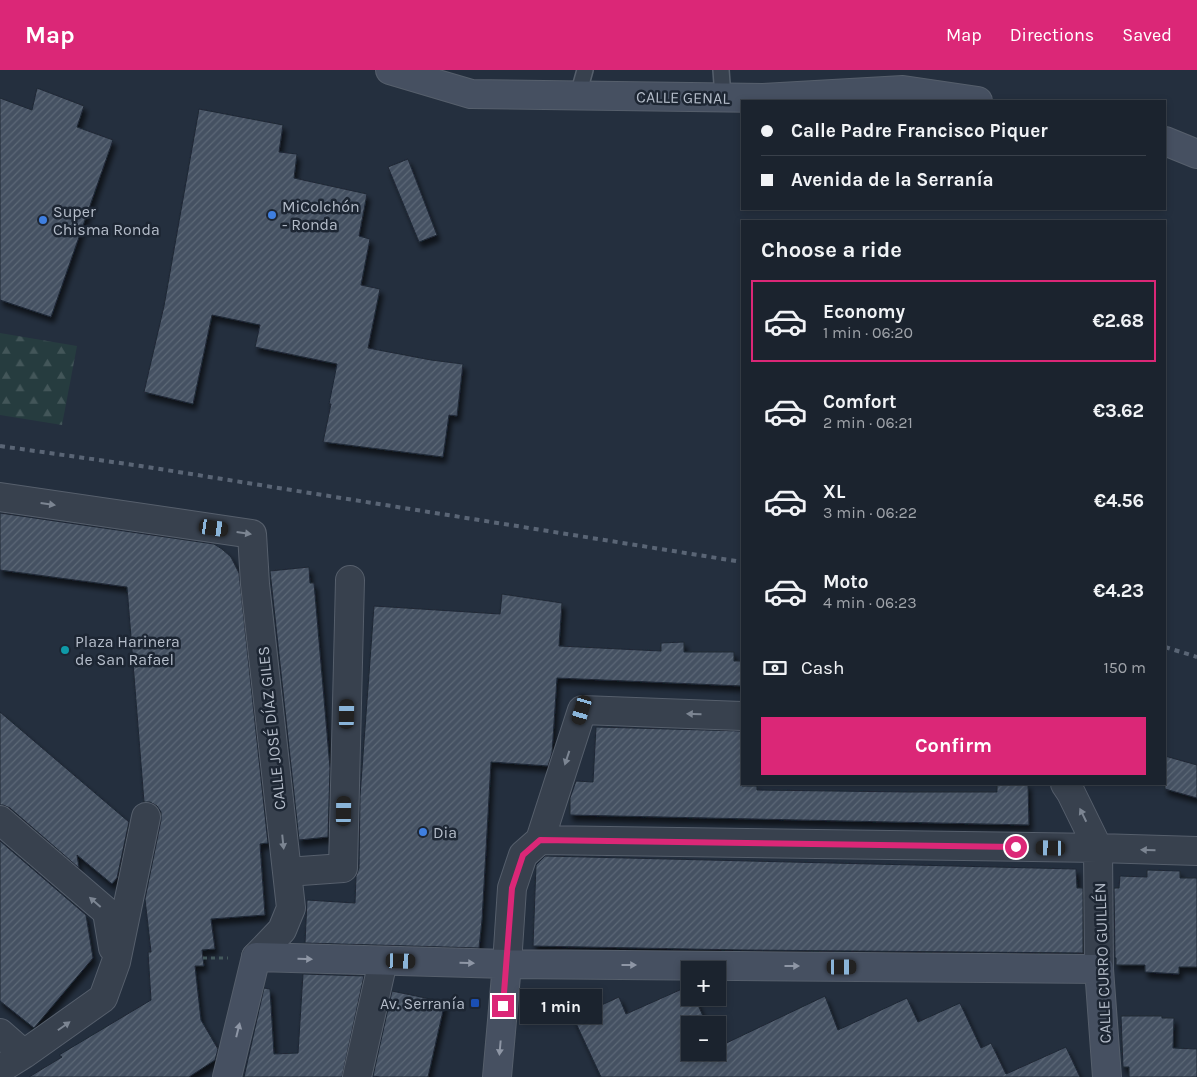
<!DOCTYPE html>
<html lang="en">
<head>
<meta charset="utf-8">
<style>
	body { margin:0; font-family:Karla,sans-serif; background:#282f3a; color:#f1f3f6; height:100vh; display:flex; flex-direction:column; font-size:19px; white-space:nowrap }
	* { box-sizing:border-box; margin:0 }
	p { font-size:16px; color:#a0a4aa }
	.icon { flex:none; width:28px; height:28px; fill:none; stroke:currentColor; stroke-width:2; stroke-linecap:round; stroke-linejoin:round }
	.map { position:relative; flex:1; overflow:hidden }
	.details { position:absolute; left:741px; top:150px; width:425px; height:565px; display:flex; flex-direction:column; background:#1b232e; border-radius:0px; box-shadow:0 2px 8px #0003,0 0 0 1px #39404a }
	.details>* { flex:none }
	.top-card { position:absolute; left:741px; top:30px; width:425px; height:110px; border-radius:0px; box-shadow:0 2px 8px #0003,0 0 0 1px #39404a; display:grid; align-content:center; height:110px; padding:0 20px; background:#1b232e }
	.fabs { position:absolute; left:681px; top:891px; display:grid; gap:10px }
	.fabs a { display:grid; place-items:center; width:45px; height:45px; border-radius:0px; background:#1b232e; box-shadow:0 2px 8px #0003,0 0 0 1px #39404a; font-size:25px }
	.end { position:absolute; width:22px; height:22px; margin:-11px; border:6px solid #db2777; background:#fff; box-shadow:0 0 0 2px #fff }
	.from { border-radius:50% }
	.bubble { position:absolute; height:35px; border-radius:0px; background:#1b232e; box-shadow:0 2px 8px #0003,0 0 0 1px #39404a; font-size:16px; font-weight:700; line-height:35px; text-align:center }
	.car { position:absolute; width:15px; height:30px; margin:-15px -8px; border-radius:6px; box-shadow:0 0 4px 1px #0007; background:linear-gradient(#222 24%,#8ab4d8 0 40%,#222 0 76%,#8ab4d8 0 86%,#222 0) }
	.top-card b { display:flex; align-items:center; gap:18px; height:48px; font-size:19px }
	.top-card b+b { border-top:1px solid #39404a }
	.top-card i { width:12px; height:12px; background:#f1f3f6 }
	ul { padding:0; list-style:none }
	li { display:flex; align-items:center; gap:15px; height:82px; margin:0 10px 8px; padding:0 10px; border:2px solid transparent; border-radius:0px }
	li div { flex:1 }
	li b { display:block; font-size:19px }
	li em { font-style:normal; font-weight:700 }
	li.on { border-color:#db2777 }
	li>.icon { width:45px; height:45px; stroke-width:1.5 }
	h2 { padding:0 20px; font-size:22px; line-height:60px }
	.pay { display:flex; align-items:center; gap:12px; height:55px; padding:0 20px; font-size:19px }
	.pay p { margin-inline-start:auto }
	.action { display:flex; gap:10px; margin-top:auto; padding:10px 20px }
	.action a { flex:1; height:58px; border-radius:0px; background:#db2777; color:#fff; font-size:20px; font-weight:700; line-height:58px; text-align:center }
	header { display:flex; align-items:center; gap:30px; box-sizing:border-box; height:70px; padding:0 25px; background:#db2777; color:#fff }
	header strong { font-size:24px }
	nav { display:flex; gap:28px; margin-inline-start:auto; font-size:18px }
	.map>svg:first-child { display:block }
	.forest { fill:url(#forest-firs) }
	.building { fill:url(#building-hatch); stroke:#1f2835; filter:url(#shadow) }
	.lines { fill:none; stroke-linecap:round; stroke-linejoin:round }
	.lane-casing { stroke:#565f6c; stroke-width:18 }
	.street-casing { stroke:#565f6c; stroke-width:30 }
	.secondary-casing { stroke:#565f6c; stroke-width:30 }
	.path { stroke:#44595c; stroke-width:3; stroke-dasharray:4 4; stroke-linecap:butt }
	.lane { stroke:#38414e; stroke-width:15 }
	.street { stroke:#38414e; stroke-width:28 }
	.secondary { stroke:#465061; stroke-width:28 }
	.rail { stroke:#5a6575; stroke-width:4; stroke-dasharray:5 5; stroke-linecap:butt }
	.oneway { fill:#7c8592 }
	.oneway2 { fill:#8e96a5 }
	.route { stroke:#db2777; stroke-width:6 }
	.shop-dot { fill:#3f7fe0; stroke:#1d2633; stroke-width:2 }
	.culture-dot { fill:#0f9aa8; stroke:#1d2633; stroke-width:2 }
	.transit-dot { fill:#1a4fb4; stroke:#1d2633; stroke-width:2 }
	.labels { text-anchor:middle; stroke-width:5; stroke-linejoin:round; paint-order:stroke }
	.street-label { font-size:16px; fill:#b4bcc9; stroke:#1d2633 }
	.poi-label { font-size:16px; fill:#b4bcc9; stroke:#1d2633; text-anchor:start }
</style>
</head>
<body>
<header>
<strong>Map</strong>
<nav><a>Map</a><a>Directions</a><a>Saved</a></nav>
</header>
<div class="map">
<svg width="1197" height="1007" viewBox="0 0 1197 1007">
	<defs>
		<pattern id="forest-firs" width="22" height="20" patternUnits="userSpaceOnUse" patternTransform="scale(1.25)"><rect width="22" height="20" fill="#263c3f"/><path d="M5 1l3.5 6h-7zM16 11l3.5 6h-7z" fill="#435659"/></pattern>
		<pattern id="building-hatch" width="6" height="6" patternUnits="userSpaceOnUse" patternTransform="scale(1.25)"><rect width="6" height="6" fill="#455162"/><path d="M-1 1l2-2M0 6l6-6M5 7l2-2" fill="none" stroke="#5d6877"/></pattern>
		<filter id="shadow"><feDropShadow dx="3" dy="5.5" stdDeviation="2.5" flood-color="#0009"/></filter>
	</defs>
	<rect width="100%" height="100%" fill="#242f3e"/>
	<path class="forest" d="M0,263L77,276L62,355L0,345Z"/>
	<path class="building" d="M37,18L84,36L77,57L113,70L51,247L0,230V28L32,40Z
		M199,39L283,55L279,82L297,84L294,108L367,124L359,166L370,169L361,215L380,219L368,278L431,290L463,294L457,346L449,345L443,387L323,372L331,334H329L337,294L255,277L260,255L212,245L193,334L144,322L164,236Z
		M408,89L437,165L419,172L388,97Z
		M0,443L214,474L222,479L231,487L239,503L268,773L260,774L265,845L211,849L215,879L202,880L204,896H195L201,950L218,979L215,990L189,1007H29L62,987L59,985L151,930L148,882H151L145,829L161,750V742L157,736L150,732H144L127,517L0,500Z
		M309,497L310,513H314L330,698L328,767L299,770L270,501Z
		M502,524L562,533L559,576L661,581V573L684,572V582H734V591H742V616L557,608L552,683L548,696L491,692L482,850L479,878L305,873L307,830L355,833L356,806L359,798L360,726L374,536L500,544Z
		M0,642L129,752L117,808L112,814L77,785L79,798L10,738L3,735H0Z
		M596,657L742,661V716H757V720L909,722H997V714H1028L1029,755L570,745V728L576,711L593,712Z
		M1165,686L1197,695V728L1165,719Z
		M0,771L86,845L93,888L34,958L0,931Z
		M545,786L1076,799L1077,818H1083V883L743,880L533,876L536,795Z
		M1147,800L1180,801V808H1197V897H1179V904L1145,902V895H1116V888H1115L1114,818H1119L1120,806L1147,807Z
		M303,904L364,906L342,1007H244L264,918L270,919L274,984L298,983Z
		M682,919H690V928H695L707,955H690V982H718V977L825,926L838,960L907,928L918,952L960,933L981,978L991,973L1006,1004L1066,977L1080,1007H601L574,949L594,935L595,938L619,927L626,944Z
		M392,921L445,932L428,1007H380L373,1006Z
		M1121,946H1162V948H1174L1173,978L1197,979V1007H1129V997H1123Z"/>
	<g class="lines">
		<defs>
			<path id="lane" d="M721,0L723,27
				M578,25L585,0"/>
			<path id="street" d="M0,427L252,464L255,514L291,838L282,860L256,887
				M1065,714L1071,723L1098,778L1099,899
				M0,750L107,842L113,878
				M540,770L1098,778L1197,781
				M540,770L582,640L742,646
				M287,802L343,798L350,510
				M507,894L512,818L523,785L540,770
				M0,963L24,984L0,999
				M24,984L103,928L116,892L146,747
				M357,1007L383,891"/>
			<path id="secondary" d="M390,0L471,24L763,28L903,20L978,31
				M1165,71L1197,84
				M227,1007L256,887L507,894L1099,899L1107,1007
				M497,1007L507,894"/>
		</defs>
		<use href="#lane" class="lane-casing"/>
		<use href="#street" class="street-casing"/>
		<use href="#secondary" class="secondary-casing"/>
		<path class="path" d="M203,888H228"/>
		<use href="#lane" class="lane"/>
		<use href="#street" class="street"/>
		<use href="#secondary" class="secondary"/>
		<path class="rail" d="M0,376L141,396L742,492
			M1165,577L1197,587"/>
	</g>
	<defs><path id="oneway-solid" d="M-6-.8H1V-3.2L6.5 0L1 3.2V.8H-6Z" transform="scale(1.25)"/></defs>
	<g class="oneway">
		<use href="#oneway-solid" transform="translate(48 434) rotate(8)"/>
		<use href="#oneway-solid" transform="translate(244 463) rotate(8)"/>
		<use href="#oneway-solid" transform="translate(694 644) rotate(-178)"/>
		<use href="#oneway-solid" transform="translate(567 688) rotate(108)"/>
		<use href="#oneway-solid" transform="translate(1083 745) rotate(-116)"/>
		<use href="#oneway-solid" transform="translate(283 772) rotate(84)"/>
		<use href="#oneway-solid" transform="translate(1148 780) rotate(-178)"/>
		<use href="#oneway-solid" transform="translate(95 832) rotate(-139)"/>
		<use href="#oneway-solid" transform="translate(64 956) rotate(-35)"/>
	</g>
	<g class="oneway2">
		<use href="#oneway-solid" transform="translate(305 889) rotate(2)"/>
		<use href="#oneway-solid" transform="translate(467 893) rotate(2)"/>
		<use href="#oneway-solid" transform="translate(629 895)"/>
		<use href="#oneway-solid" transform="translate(792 896)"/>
		<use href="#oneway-solid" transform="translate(238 960) rotate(-76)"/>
		<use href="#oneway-solid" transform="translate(500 978) rotate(95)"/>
	</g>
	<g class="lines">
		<path class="route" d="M503,936L512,818L523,785L540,770L1016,777"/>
	</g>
	<g class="shop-dot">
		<circle cx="272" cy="145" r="5"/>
		<circle cx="43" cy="150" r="5"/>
		<circle cx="423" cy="762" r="5"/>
	</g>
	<circle class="culture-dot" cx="65" cy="580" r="5"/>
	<rect class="transit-dot" x="470" y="928" width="10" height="10" rx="2.5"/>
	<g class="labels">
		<g class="street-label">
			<text transform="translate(683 27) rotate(1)" y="6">CALLE GENAL</text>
			<text transform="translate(271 658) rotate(-96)" y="6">CALLE JOSÉ DÍAZ GILES</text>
			<text transform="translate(1102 893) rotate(-92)" y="6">CALLE CURRO GUILLÉN</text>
		</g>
		<g class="poi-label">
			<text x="282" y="142">MiColchón<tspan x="282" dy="18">- Ronda</tspan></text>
			<text x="53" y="147">Super<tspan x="53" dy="18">Chisma Ronda</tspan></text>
			<text x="75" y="577">Plaza Harinera<tspan x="75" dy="18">de San Rafael</tspan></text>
			<text x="433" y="768">Dia</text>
			<text x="465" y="939" text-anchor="end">Av. Serranía</text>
		</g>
	</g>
</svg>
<div class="fabs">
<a>+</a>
<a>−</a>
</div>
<i class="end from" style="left:1016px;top:777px"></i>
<i class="end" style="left:503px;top:936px"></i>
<div class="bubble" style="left:520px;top:919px;width:82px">1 min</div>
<i class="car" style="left:214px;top:458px;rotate:98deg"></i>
<i class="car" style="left:582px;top:640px;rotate:197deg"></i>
<i class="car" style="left:347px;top:644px;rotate:1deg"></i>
<i class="car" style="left:344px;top:741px;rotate:1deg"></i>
<i class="car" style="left:1051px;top:778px;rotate:271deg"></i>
<i class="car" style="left:401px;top:891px;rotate:92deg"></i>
<i class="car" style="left:842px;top:897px;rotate:90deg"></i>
<div class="top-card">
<b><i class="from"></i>Calle Padre Francisco Piquer</b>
<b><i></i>Avenida de la Serranía</b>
</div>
<section class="details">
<h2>Choose a ride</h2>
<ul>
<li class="on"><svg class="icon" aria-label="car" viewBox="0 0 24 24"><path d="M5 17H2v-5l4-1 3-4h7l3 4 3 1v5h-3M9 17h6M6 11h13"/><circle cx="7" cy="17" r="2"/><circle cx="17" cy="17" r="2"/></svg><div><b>Economy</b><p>1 min · 06:20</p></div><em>€2.68</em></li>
<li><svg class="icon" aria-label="car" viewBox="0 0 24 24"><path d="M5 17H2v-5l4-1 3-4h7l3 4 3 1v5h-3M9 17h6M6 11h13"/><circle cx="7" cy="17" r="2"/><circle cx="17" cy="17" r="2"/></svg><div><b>Comfort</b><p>2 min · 06:21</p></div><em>€3.62</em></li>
<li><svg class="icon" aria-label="car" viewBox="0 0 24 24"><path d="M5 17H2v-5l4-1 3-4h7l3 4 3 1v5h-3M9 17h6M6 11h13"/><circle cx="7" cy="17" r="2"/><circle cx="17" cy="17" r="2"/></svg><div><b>XL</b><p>3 min · 06:22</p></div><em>€4.56</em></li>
<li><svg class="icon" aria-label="car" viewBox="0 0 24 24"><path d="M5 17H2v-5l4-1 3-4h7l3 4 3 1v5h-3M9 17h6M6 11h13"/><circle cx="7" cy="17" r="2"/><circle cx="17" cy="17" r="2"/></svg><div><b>Moto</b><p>4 min · 06:23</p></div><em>€4.23</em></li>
</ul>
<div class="pay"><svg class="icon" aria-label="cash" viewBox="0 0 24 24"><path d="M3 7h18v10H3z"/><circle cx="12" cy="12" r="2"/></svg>Cash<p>150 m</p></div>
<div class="action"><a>Confirm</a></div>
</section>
</div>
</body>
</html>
